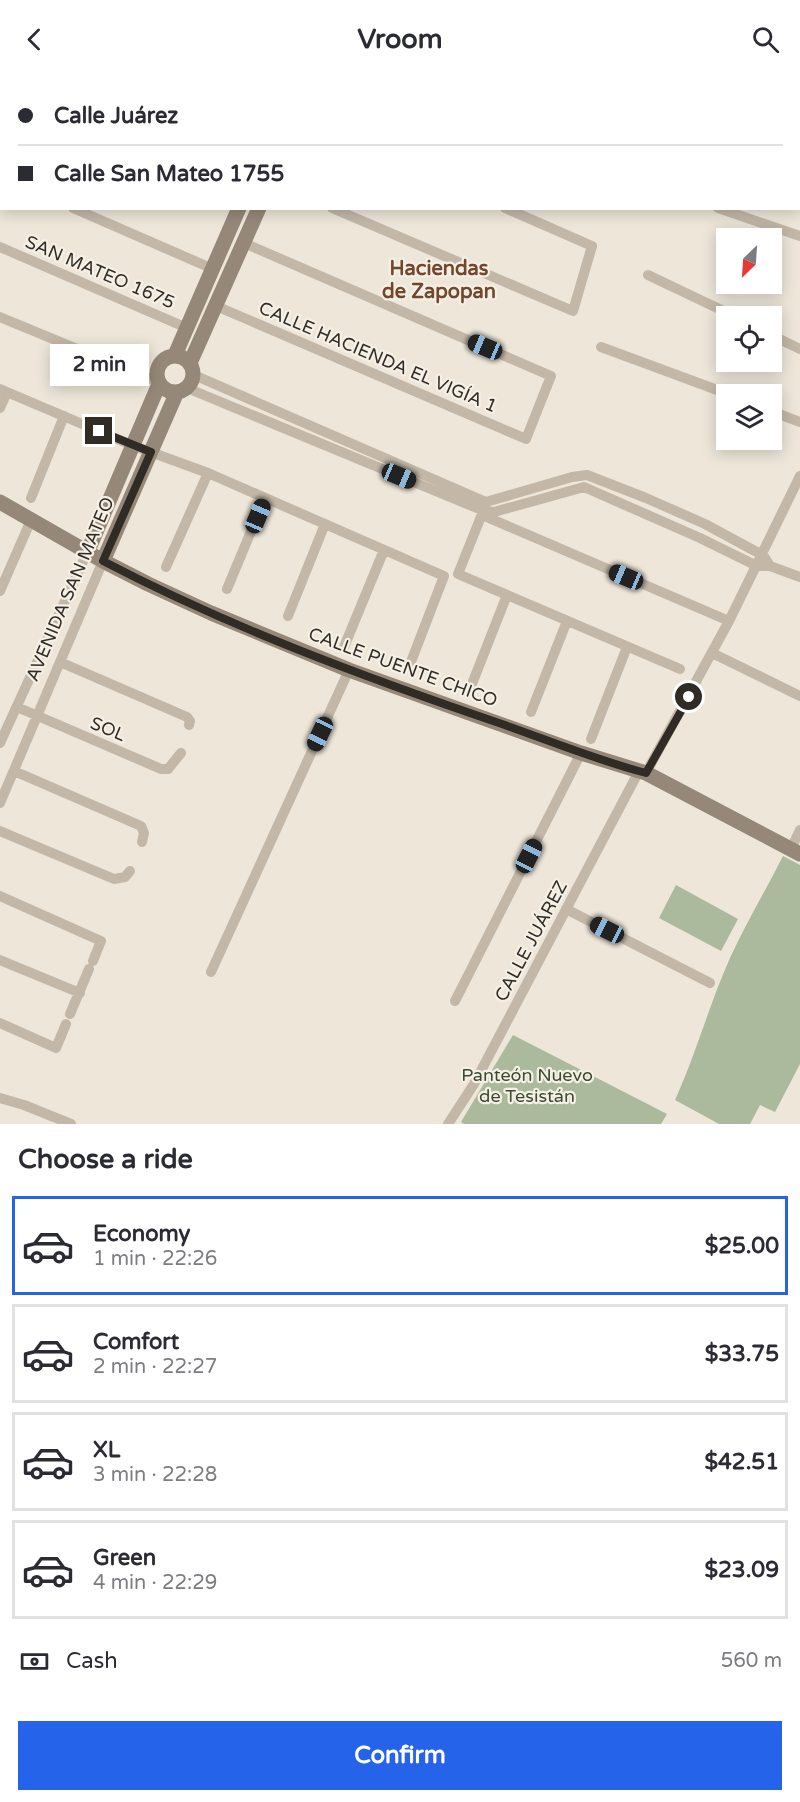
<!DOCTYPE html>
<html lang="en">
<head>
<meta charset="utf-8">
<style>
	body { margin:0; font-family:"Varela Round",sans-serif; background:#f2f2f3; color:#2b2b33; height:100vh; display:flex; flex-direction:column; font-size:22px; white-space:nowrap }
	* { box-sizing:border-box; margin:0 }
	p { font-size:20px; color:#7c7c81 }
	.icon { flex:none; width:33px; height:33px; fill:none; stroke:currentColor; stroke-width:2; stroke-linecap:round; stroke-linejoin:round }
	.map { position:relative; height:1046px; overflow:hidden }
	.side { display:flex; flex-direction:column; background:#fff; flex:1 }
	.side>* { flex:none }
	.hud { position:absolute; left:0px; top:0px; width:801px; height:132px; box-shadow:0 3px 15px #0003; display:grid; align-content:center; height:132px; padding:0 18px; background:#fff }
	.needle { width:39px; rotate:205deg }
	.tools { position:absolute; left:716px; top:150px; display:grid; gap:12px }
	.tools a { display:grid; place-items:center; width:66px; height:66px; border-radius:0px; background:#fff; box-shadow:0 3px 15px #0003; font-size:30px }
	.end { position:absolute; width:27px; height:27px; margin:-14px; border:8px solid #312b26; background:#fff; box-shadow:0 0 0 3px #fff }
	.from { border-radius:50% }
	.bubble { position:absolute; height:42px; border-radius:0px; background:#fff; box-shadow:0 3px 15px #0003; font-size:20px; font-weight:700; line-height:42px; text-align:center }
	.car { position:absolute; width:18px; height:36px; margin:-18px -9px; border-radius:8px; box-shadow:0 0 4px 2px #0007; background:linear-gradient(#222 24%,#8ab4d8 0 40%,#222 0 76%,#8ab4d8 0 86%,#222 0) }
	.hud b { display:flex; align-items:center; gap:21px; height:57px; font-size:22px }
	.hud b+b { border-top:2px solid #e1e1e2 }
	.hud i { width:15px; height:15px; background:#2b2b33 }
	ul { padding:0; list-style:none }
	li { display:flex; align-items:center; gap:18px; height:99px; margin:0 12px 9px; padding:0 6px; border:3px solid #e1e1e2; border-radius:0px }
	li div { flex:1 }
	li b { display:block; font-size:22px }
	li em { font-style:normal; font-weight:700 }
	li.current { border-color:#2563eb }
	li>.icon { width:54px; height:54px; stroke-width:1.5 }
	h2 { padding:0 18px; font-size:27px; line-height:72px }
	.pay { display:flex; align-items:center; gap:15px; height:66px; padding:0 18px; font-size:22px }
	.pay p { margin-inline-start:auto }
	.primary-button { display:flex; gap:12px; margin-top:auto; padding:12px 18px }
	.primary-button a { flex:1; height:69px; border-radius:0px; background:#2563eb; color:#fff; font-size:24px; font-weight:700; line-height:69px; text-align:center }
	header { display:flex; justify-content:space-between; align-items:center; height:78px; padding:0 18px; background:#fff; font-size:27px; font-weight:700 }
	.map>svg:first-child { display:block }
	.green { fill:#abb99c }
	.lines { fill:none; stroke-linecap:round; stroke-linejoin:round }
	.street { stroke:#c3b8a7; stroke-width:10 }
	.secondary { stroke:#968879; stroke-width:15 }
	.route { stroke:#312b26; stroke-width:8 }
	.labels { text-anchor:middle; stroke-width:4.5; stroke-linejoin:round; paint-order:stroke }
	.street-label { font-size:18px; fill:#312b26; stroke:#f5f0e5 }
	.park-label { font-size:18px; fill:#3c4b2e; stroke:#f5f0e5 }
	.neighbourhood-label { font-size:20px; font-weight:bold; fill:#74462b; stroke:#f5f0e5 }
</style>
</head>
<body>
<header><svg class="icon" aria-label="back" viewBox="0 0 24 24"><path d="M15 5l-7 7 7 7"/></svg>Vroom<svg class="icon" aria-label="search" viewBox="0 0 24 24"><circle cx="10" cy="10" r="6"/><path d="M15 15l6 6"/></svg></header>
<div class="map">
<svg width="800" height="1046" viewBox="0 0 800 1046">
	<rect width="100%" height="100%" fill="#ede6d9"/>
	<path class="green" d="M327,0H633L328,2Z
		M783,778L800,787V986L775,1034L760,1027L750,1046H719L675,1022C696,976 709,927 730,880C746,845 766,812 783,778Z
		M676,807L738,841L721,873L659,840Z
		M513,957L667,1036L661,1046H464L461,1044Z"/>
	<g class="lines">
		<path class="street" d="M99,0L103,2
			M0,30H2
			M0,99H2
			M73,130L213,191
			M332,130L573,233L592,168L505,130
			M718,130L800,158
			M0,169L187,250
			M648,197L734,238
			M216,228L526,361L551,298L244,165
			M0,239L150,301L157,302
			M771,257L800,271
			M601,269L728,316
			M194,297L486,424L572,399L587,397L646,420L705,446L753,472L763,477L770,488
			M187,310L484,433L494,434L584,409L700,460L757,488H770L800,499
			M0,311L134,368L208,395L444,498L409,589
			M0,330L7,314
			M771,333L800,344
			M31,420L64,338
			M486,426L458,496L680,591
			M482,437L729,543
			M166,489L208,395
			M227,511L265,420
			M0,513L31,442
			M288,538L325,446
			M344,569L384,472
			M712,575L800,618
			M60,584L187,639L190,643L189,647
			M470,611L507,517
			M17,629L161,691H168L181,675
			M531,634L567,543
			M591,661L627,569
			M0,665L87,475
			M14,693L141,748L144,755L142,764
			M646,695L729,543L800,398
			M0,725L103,483
			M0,753L114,801L125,799L130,793
			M791,771L800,752
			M0,818L101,863L93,883
			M566,831L710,905
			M0,882L80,915
			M211,894L349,592
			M455,923L581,675
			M70,936L89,891
			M0,945L56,970L66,946
			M0,1020L24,1027L71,1046
			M448,1046L474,1006L639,693"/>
		<path class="secondary" d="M239,0L240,2
			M259,0L260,2
			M175,277L239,130
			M157 296a18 18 0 1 1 36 0a18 18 0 1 1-36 0Z
			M190,285L259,130
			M0,424L103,483L148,506L211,535L349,592L581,675L646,695L800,776
			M87,475L159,306
			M103,483L177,314"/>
	</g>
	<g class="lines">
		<path class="route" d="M99,353L151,374L103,483C229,549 364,599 499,645C548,662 596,682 646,695L689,619"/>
	</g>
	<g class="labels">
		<g class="street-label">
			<text transform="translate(100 194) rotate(23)" y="6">SAN MATEO 1675</text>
			<text transform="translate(378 279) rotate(23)" y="6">CALLE HACIENDA EL VIGÍA 1</text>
			<text transform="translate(70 511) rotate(-67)" y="6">AVENIDA SAN MATEO</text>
			<text transform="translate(403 589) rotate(20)" y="6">CALLE PUENTE CHICO</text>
			<text transform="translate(108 651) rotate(23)" y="6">SOL</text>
			<text transform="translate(531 863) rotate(-62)" y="6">CALLE JUÁREZ</text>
		</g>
		<g class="park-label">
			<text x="527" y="1003">Panteón Nuevo<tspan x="527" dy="21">de Tesistán</tspan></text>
		</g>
		<g class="neighbourhood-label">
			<text x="439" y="197">Haciendas<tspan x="439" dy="23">de Zapopan</tspan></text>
		</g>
	</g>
</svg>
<div class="tools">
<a><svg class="needle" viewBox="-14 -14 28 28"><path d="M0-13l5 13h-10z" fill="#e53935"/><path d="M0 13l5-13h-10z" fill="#7c7c81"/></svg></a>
<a><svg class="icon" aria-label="locate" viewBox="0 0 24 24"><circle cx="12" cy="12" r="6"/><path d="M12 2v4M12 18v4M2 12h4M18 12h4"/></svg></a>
<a><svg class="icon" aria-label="layers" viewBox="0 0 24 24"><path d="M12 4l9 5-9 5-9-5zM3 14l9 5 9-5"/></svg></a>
</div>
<i class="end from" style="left:689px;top:619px"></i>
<i class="end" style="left:99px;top:353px"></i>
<div class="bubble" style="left:50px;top:266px;width:99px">2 min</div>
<i class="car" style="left:485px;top:269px;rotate:293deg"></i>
<i class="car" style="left:399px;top:398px;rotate:113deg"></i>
<i class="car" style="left:258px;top:438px;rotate:23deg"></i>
<i class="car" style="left:626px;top:499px;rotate:293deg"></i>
<i class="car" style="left:320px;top:656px;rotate:205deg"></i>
<i class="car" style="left:529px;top:778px;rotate:27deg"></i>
<i class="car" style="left:607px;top:852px;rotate:297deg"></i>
<div class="hud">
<b><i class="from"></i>Calle Juárez</b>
<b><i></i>Calle San Mateo 1755</b>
</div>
</div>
<section class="side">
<h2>Choose a ride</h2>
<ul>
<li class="current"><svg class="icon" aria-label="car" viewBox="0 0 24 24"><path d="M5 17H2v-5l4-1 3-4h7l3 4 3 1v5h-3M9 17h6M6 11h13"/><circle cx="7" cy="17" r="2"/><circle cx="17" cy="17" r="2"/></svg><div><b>Economy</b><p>1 min · 22:26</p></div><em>$25.00</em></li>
<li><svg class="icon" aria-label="car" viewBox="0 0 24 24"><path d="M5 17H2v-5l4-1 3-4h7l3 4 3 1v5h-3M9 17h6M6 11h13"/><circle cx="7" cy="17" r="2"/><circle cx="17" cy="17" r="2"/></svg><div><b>Comfort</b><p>2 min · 22:27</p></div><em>$33.75</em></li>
<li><svg class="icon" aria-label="car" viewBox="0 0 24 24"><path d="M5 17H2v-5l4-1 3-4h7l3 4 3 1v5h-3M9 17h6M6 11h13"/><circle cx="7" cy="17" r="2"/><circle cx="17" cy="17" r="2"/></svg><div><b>XL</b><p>3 min · 22:28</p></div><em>$42.51</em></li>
<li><svg class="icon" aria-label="car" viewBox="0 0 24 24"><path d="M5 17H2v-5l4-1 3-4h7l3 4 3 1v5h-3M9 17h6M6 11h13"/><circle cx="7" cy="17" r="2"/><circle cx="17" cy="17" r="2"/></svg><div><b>Green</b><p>4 min · 22:29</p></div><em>$23.09</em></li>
</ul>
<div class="pay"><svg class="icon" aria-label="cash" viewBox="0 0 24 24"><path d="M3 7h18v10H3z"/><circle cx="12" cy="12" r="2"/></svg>Cash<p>560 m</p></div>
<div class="primary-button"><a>Confirm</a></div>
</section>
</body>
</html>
